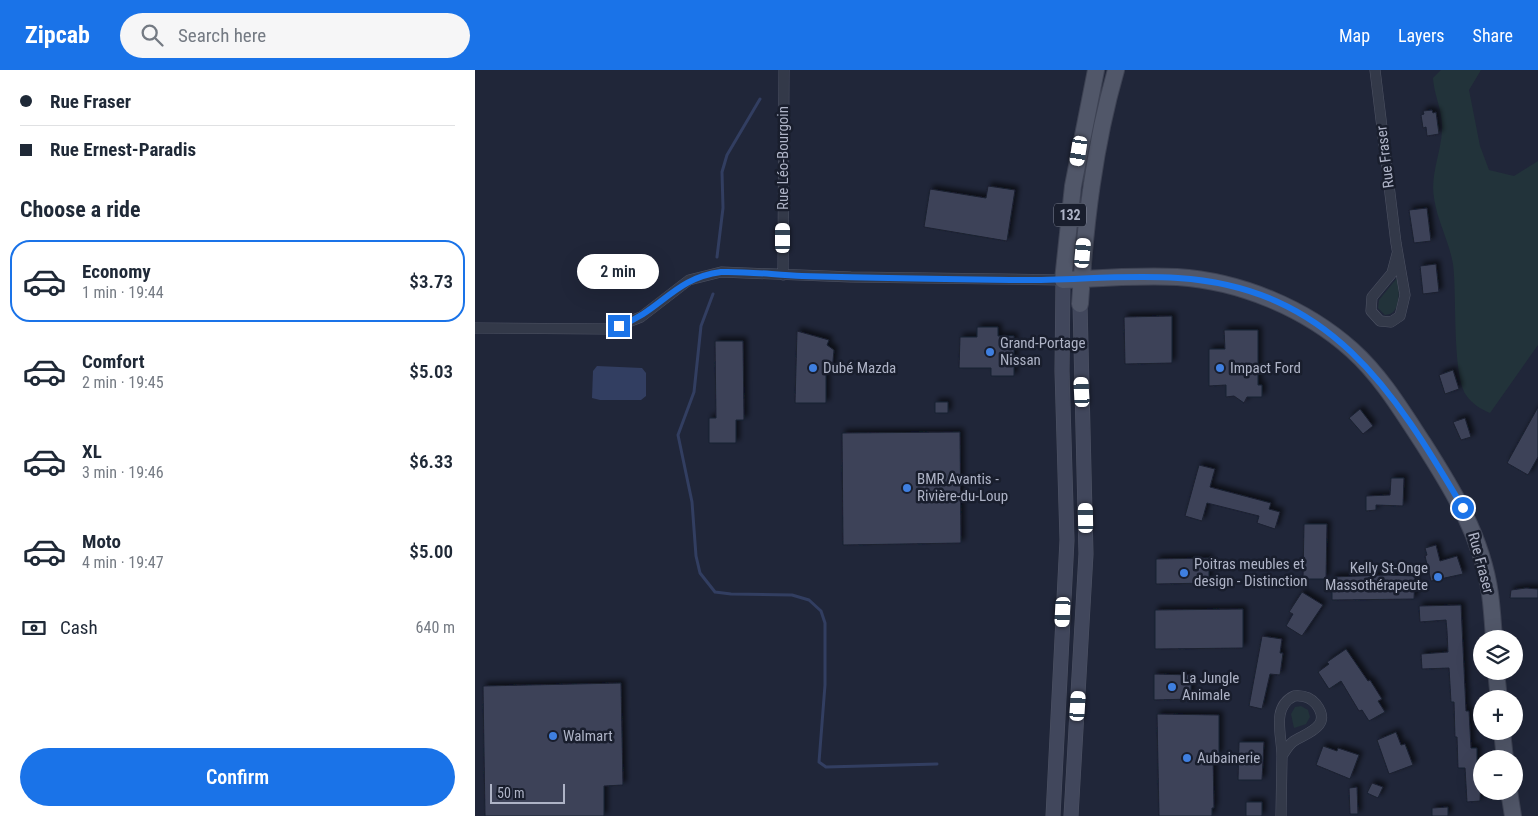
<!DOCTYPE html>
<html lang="en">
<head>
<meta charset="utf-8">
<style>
	body { margin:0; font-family:"Roboto Condensed",sans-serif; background:#f6f6f7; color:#1f2937; height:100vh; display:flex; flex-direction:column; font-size:19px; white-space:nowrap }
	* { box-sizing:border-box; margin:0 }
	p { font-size:16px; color:#747a83 }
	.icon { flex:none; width:28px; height:28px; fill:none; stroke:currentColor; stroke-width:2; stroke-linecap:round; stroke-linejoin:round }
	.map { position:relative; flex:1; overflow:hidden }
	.drawer { display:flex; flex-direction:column; background:#fff; width:475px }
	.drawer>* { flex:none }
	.guide { display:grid; align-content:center; height:110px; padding:0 20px; background:#fff }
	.buttons { position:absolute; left:998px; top:560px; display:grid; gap:10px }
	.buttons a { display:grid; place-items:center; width:50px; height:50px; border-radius:50%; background:#fff; box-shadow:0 5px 20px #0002; font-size:25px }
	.scale { position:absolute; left:15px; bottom:12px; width:75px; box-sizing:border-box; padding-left:5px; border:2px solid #aeb3c6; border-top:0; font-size:14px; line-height:18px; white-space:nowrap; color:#aeb3c6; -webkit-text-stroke:4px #191e2d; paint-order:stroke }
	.end { position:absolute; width:22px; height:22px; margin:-11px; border:6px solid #1a73e8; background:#fff; box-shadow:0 0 0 2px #fff }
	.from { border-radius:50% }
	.bubble { position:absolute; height:35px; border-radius:18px; background:#fff; box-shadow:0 5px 20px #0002; font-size:16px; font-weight:600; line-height:35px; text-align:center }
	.car { position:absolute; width:15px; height:30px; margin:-15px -8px; border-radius:6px; box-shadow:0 0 4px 1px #0007; background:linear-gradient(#fff 24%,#345 0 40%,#fff 0 76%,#345 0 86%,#fff 0) }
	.guide b { display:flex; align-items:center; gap:18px; height:48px; font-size:19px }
	.guide b+b { border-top:1px solid #e0e1e3 }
	.guide i { width:12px; height:12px; background:#1f2937 }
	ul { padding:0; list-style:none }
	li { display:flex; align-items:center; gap:15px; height:82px; margin:0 10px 8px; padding:0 10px; border:2px solid transparent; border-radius:20px }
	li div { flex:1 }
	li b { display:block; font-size:19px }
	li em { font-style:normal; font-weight:600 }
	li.active { border-color:#1a73e8 }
	li>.icon { width:45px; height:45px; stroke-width:1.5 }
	h2 { padding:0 20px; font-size:22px; line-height:60px }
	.pay { display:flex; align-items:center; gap:12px; height:55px; padding:0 20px; font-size:19px }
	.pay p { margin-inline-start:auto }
	.action { display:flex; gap:10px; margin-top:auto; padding:10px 20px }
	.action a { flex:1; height:58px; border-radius:30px; background:#1a73e8; color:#fff; font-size:20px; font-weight:600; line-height:58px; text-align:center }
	header { display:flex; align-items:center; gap:30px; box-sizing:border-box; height:70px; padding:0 25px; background:#1a73e8; color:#fff }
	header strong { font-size:24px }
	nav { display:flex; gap:28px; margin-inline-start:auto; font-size:18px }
	.search { width:350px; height:45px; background:#f6f6f7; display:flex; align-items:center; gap:12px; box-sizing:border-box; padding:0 18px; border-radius:28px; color:#747a83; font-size:19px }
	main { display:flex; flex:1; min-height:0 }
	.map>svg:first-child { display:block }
	.green { fill:#22333a }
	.water { fill:#323e61 }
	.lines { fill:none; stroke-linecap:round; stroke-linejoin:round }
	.stream { stroke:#323e61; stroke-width:3 }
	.building { fill:#3c4359; stroke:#1b2030; filter:url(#shadow) }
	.street-casing { stroke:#4e5364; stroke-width:11 }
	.secondary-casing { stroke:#4e5364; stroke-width:15 }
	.primary-casing { stroke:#3d4253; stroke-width:18 }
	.street { stroke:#333949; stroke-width:10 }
	.secondary { stroke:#41475c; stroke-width:14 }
	.primary { stroke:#515769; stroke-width:16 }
	.route { stroke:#1a73e8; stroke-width:6 }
	.shop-dot { fill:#3f7fe0; stroke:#191e2d; stroke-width:2 }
	.labels { text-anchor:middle; stroke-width:5; stroke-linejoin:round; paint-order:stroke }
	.shield { fill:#191e2d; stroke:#818698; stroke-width:1 }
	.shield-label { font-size:14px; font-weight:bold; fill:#aeb3c6 }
	.street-label { font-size:15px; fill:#aeb3c6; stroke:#191e2d }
	.poi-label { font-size:15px; fill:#aeb3c6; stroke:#191e2d; text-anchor:start }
</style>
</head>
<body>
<header>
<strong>Zipcab</strong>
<div class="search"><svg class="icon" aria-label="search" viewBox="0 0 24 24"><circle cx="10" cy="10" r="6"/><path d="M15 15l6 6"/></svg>Search here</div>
<nav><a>Map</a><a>Layers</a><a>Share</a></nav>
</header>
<main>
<section class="drawer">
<div class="guide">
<b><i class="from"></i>Rue Fraser</b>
<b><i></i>Rue Ernest-Paradis</b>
</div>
<h2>Choose a ride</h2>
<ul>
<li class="active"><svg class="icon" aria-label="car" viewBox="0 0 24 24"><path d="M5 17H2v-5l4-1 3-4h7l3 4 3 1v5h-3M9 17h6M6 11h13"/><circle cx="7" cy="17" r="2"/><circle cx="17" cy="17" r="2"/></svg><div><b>Economy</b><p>1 min · 19:44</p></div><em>$3.73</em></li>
<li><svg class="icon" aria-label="car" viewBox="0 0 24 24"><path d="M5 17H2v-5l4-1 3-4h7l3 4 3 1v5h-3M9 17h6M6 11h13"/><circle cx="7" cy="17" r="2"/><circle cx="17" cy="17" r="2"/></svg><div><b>Comfort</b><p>2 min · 19:45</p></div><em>$5.03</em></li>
<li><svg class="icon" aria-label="car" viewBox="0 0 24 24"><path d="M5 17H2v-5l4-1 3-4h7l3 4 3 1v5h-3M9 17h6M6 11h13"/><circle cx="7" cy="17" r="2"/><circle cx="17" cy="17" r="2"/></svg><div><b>XL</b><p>3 min · 19:46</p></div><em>$6.33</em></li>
<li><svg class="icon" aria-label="car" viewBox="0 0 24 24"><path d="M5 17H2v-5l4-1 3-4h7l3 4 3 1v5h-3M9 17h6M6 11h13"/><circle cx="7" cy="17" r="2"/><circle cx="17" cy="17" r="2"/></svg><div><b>Moto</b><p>4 min · 19:47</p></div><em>$5.00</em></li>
</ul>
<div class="pay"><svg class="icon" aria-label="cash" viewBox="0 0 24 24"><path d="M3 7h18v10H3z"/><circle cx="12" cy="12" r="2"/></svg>Cash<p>640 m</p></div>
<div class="action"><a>Confirm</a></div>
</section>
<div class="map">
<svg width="1063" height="746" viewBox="0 0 1063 746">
	<defs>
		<filter id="shadow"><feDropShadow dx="3.5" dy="-3.5" stdDeviation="2.5" flood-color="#0009"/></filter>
	</defs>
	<rect width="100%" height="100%" fill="#202639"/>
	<path class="green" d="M966,0H1006L994,20L1005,76L1014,100L1039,106L1063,91V275L1015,343C1006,339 997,334 991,325C977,303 982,224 978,194C974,171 962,150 959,128C955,105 966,83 967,60C968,41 959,26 958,8Z
		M922,208L924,209C923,222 927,244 910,245L903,238L904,230Z
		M826,636L833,640L835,647L831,654L819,658L816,644L820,637Z"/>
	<path class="water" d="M122,296L167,298L171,303V326L166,330H125L117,328L118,301Z"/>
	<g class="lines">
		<path class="stream" d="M242,187L248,138L247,102L252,85L285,29
			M238,224L226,256L219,322L203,365L217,432L221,486L225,503L240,522L256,524L317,525L334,530L346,541L350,553V615L344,692L351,697L462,694"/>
	</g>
	<path class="building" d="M957,40L958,43L961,42L964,64L952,66L951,57L948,58L946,45L949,44L948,41Z
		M513,116L540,120L532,171L449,157L455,119L511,128Z
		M952,138L956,171L939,173L934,140Z
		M961,194L964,222L948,224L945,196Z
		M697,246V293L650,294L649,247Z
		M502,257H523V266H539V306H516V298H484L485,267H502Z
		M749,260H783V315H787V327H772L769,333L759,326L751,327V315L734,316V279H750Z
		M322,261L354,270L352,275L359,280L357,301H351V333H320Z
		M240,271H268L269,350H261V373H234V348H241Z
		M978,300L984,319L970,324L964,305Z
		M460,332H473V343H460Z
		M1063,337V387L1053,405L1032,393Z
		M885,339L898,356L888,364L874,348Z
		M990,348L996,367L986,370L978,352Z
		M485,362L486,473L368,475L367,363Z
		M724,395L740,399L735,417L796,433L794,439L805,442L800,459L782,453L784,446L732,433L727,451L710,446Z
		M916,408H929L928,436L901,435V440L891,441V426L915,425Z
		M829,454H852L851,509H828Z
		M961,475L965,491L982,486L988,504L956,511L950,486L952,485L950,478Z
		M734,488V513L681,514V489Z
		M912,505L940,506L939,529L857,530V507Z
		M1051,518L1063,519V528H1035L1036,520Z
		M827,522L848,535L827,566L811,556L818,544L814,542Z
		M986,535L991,641H994L996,678H1002V705H1006L1005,731L992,732L990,698H983L982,667H980L979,632H976L974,598L947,599L946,584L973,582L972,561L971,550L945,552L944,536Z
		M768,539V578L680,579V540Z
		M787,566L807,569L805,583H808L805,605L795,604L787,639L774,636Z
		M871,579L893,611L895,610L907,629L903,631L910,642L894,651L887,640L884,641L866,611L854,619L843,602L854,594L852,592Z
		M679,604L716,605V629L679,630Z
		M146,613L148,715L129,716V746H10L8,616Z
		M682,644L744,645V685H738L739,738H737V746H684Z
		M921,662L926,675L930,674L938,695L914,704L902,670Z
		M764,672H789L787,710H763Z
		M848,676L862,681L863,678L884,685L875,709L841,695Z
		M897,713L908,717L903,728L892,723Z
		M882,717L883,744H875L874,718Z
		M771,732H787V746H771Z
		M973,737V746H957V738Z"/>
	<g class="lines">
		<defs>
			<path id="street" d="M900,0L921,173L930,225L925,246L916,252L905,251L896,241L897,227L917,203L922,184
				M308,205L309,0
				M0,258L135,259L166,247L214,210L246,202L376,207L588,210
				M819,626C828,625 835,627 841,634C858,656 832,663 819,671C814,674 811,680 807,686C807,665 796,637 819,626Z
				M806,746L807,686"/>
			<path id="secondary" d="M578,746L592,470L587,301L588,210
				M596,746L611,484L605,234"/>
			<path id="primary" d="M621,0L598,116L588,210C626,208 664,205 702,207C765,211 830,238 877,280C906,306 927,341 948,373C978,420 1007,467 1015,524C1017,538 1018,554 1019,569
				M605,234C610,155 619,76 641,0
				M1021,601L1024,629
				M1027,661L1030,689
				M1034,721L1038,746"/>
		</defs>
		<use href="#street" class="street-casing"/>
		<use href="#secondary" class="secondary-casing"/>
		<use href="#primary" class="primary-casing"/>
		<use href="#street" class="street"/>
		<use href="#secondary" class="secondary"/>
		<use href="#primary" class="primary"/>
	</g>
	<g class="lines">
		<path class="route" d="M144,256C186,241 199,208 246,202C273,201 300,205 327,206C397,208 468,209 538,210C593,211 649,204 703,208C855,218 918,319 988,438"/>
	</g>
	<g class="shop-dot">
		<circle cx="515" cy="282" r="5"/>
		<circle cx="338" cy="298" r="5"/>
		<circle cx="745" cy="298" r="5"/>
		<circle cx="432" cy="418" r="5"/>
		<circle cx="709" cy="503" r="5"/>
		<circle cx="963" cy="507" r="5"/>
		<circle cx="697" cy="617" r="5"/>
		<circle cx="78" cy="666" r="5"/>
		<circle cx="712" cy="688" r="5"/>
	</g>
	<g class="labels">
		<rect class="shield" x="579" y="133.5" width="32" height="23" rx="4"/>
		<g class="shield-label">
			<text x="595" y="150">132</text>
		</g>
		<g class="street-label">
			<text transform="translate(910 87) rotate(-97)" y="5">Rue Fraser</text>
			<text transform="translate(308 88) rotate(-90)" y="5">Rue Léo-Bourgoin</text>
			<text transform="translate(1006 493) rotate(75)" y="5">Rue Fraser</text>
		</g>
		<g class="poi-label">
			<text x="525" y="278">Grand-Portage<tspan x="525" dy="17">Nissan</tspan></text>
			<text x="348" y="303">Dubé Mazda</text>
			<text x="755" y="303">Impact Ford</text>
			<text x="442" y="414">BMR Avantis -<tspan x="442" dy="17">Rivière-du-Loup</tspan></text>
			<text x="719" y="499">Poitras meubles et<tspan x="719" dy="17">design - Distinction</tspan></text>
			<text x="953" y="503" text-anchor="end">Kelly St-Onge<tspan x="953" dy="17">Massothérapeute</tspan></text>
			<text x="707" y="613">La Jungle<tspan x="707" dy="17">Animale</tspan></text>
			<text x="88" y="671">Walmart</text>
			<text x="722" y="693">Aubainerie</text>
		</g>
	</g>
</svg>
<div class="buttons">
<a><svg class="icon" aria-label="layers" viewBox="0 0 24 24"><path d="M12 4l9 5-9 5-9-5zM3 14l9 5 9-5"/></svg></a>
<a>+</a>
<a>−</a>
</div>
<div class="scale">50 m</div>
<i class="end from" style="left:988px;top:438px"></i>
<i class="end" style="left:144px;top:256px"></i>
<div class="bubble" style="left:102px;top:184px;width:82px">2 min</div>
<i class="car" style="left:604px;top:81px;rotate:189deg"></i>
<i class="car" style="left:308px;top:168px;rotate:0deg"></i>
<i class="car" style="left:608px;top:183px;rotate:5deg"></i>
<i class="car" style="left:607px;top:322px;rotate:357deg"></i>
<i class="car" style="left:611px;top:448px;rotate:359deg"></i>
<i class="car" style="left:588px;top:542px;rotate:183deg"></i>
<i class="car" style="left:603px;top:636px;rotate:4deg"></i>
</div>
</main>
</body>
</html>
